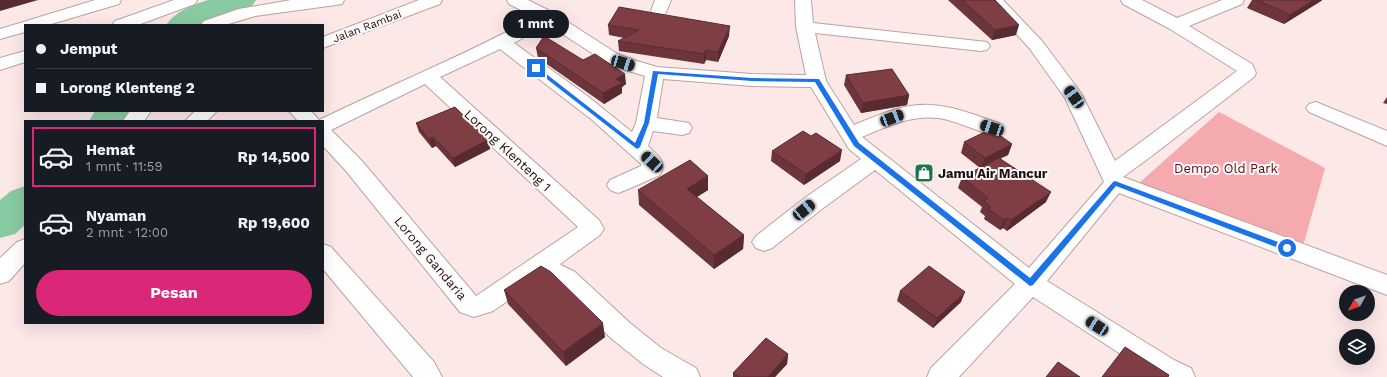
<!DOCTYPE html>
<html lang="id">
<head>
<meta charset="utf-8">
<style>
	body { margin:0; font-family:"Work Sans",sans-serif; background:#242831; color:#f1f3f6; height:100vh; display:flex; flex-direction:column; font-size:15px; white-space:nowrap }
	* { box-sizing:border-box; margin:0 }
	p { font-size:13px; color:#9ea1a6 }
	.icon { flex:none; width:22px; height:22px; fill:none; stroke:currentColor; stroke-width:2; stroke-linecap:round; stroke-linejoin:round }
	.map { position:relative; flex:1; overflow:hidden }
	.drawer { position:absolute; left:24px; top:120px; width:300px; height:204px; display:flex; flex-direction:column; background:#171b24; border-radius:0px; box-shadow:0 4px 16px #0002 }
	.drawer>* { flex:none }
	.hud { position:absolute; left:24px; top:24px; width:300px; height:88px; border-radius:0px; box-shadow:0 4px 16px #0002; display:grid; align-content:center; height:88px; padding:0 12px; background:#171b24 }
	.needle { width:26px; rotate:230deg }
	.controls { position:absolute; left:1339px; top:285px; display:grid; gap:8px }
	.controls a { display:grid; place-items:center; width:36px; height:36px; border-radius:50%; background:#171b24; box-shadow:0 4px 16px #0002; font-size:20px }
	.end { position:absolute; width:18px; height:18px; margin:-9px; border:5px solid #1a73e8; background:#fff; box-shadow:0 0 0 2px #fff }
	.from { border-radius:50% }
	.bubble { position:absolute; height:28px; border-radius:14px; background:#171b24; box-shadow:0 4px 16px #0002; font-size:13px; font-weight:700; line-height:28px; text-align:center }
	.car { position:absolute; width:12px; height:24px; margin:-12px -6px; border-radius:5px; box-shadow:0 0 3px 1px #0007; background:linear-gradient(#222 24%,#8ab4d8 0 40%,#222 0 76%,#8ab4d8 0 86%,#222 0) }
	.hud b { display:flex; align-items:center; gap:14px; height:38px; font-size:15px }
	.hud b+b { border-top:1px solid #363941 }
	.hud i { width:10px; height:10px; background:#f1f3f6 }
	ul { padding:7px 0 0; list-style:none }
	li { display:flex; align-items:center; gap:12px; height:60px; margin:0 8px 6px; padding:0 4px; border:2px solid transparent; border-radius:0px }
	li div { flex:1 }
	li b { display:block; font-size:15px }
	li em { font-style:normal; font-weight:700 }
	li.current { border-color:#db2777 }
	li>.icon { width:36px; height:36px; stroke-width:1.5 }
	.button { display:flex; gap:8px; margin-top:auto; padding:8px 12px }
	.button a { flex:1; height:46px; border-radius:24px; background:#db2777; color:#fff; font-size:16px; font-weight:700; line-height:46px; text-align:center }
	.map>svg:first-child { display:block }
	.green { fill:#f4aaae }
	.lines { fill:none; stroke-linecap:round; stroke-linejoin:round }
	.river { fill:#88caa2; fill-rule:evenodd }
	.minor-casing { stroke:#baa2a3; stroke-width:2 }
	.minor { fill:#fff; fill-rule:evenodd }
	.wall { fill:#6c353a }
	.shaded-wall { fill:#582b30 }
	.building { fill:#7e3e44; stroke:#582b30 }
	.route { fill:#1a73e8 }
	.labels { text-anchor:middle; stroke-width:4; stroke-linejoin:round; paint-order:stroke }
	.far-street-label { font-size:11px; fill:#1b1213; stroke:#fff9f9 }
	.street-label { font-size:13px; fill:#1b1213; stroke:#fff9f9 }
	.park-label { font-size:13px; fill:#5f081c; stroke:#fff9f9 }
	.poi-label { font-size:13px; font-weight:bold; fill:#1b1213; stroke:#fff9f9; text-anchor:start }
</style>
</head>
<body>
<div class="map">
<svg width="1387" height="377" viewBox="0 0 1387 377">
	<rect width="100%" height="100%" fill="#fde8e8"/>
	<path class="green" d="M1219,112L1325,168L1303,246L1138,184Z"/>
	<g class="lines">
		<path class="river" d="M208,0H256L252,6L221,16L202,25H166C176,11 192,5 208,0Z
			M95,111H132L125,121H89Z
			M25,186V225L15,234L0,238V200L11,191Z"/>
		<defs>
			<path id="minor" d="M95,0H121L119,4L48,25H25V32L0,39V29Z
				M174,0H197L195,4L138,25H112L115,21Z
				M291,0H344L342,4L336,5L255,16L225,25H201L204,21L239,9Z
				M419,0H442L440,4L323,48V37Z
				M507,0H528L554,13L616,53L630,59L657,67L752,74L806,75L796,27L795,0H811L813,23L987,42L990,46L987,50L981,51L815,33L826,81L854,125C878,115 904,103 931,105C954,106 977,116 999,123L1002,128L999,133L992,135C977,131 963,124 948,120C917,112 890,125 862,137L1029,268L1104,182L1065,98L1030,49L986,0H1003L1042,41L1081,93L1115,161L1237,71L1170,29L1123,4L1121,0H1142L1177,18L1222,0H1244L1242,4L1189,26L1252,64L1256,73L1254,77L1153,155L1123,177L1387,275V295L1119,193L1047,281L1174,360L1191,368L1195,377H1156L1033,297L959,377H927L931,368L1015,284L875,170L822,209L772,248L764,251L756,248L752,242L756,236L806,197L861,159L849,149L811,87L752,86L663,79L657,118L689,123L692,128L689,133L682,135L653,131L648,146C657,155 668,162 660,175L626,190L618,193L610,190L607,185L610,180L641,166V164L591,119L500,49L440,77L599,220L604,229L600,235L560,264L561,265L575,272L630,323L661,348L696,368L700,377H663L643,364L612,339L557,286L542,277L493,311L474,317L460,312L346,171L323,146V121H298L289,111H311L319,120C391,85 465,55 535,17L509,4ZM547,24L604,61L616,67L645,76L636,123L632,132L586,95L514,43ZM425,84L578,227L476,296L362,161L331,130Z
				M655,0H671L665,15L659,16L653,15L651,11Z
				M25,51V62L0,70V58Z
				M1316,102L1387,131V146L1309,112L1306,108L1309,104Z
				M130,111H151L144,121H123Z
				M195,111H217L207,121H185Z
				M25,239V263L9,281L0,284V258L17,242Z
				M323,244L331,247L434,362L442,377H413L323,269Z"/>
		</defs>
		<use href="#minor" class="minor-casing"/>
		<use href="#minor" class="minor"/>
	</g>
	<path class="wall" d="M948,0H995L1016,35L992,40Z
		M1252,0H1322L1321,1L1284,24L1247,8Z
		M608,25L729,36L718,62L706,60L704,64L619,51L618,41L624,38L609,35Z
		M536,48L626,84L622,87V93L604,104L538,58Z
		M846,75L909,95L907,105L861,113L844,85Z
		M1387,97V104L1383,103Z
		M416,123L488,140L490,149L455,167L436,146L432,148L419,132Z
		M964,142L1012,144L1008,155L1000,158L1046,202L1007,231L1003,228L1000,230L984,219L985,216L980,212L982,207L958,188L962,177L980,168L961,153Z
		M772,151L840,161L804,185L771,161Z
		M708,176V190L697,197L744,235L743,249L714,269L639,205L638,190Z
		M504,290L605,337L566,366L508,304Z
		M900,291L961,302L933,328L897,301Z
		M788,354L787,364L775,377H733V373Z"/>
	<path class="shaded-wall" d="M0,0H38L0,11Z
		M1314,0H1322L1321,1L1284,24L1290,15Z
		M1019,25L1016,35L992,40L995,30Z
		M730,26L729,36L718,62V52Z
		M706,50V60L704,64V54Z
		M625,74L626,84L622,87V93L604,104L603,93L616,79Z
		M909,95L907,105L861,113L863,103Z
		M433,137L436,146L432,148L429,139Z
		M488,140L490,149L455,167L453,158Z
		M1012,144L1008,155L981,168L985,158Z
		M842,150L840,161L804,185L806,174Z
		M708,176V190L687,203V189Z
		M1051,192L1046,202L1007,231L1011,220Z
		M1007,218L1003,228L1000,230L1004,220Z
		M744,235L743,249L714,269V255Z
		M965,292L961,302L933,328L937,318Z
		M603,323L605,337L566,366L563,352Z
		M788,354L787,364L775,377H768Z"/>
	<path class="building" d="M962,0H995L1019,25L995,30Z
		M1257,0H1314L1290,15Z
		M619,7L730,26L718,52L706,50L704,54L618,41L639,30L608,25Z
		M544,36L583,60L595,54L625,74L616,79L622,83L603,93L536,48Z
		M892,69L909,95L863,103L846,75Z
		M455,107L488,140L453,158L433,137L429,139L416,123Z
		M991,129L1012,144L985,158L964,142Z
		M803,131L811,136L816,133L842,150L806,174L772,151Z
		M999,158L1051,192L1011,220L1007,218L1004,220L988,209L991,207L984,201L988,198L962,177Z
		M690,160L708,176L687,189L744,235L714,255L638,190Z
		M541,266L551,272L603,323L563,352L504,290Z
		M929,266L965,292L937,318L900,291Z
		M766,338L788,354L768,377H739L733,373Z
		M1125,347L1169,375L1168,377H1102Z
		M1058,362L1080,377H1046Z"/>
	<path class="route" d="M536,66L635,143L644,123L653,71L752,78L819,79L859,143L1030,278L1113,182L1115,181L1289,246L1290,248L1287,251L1284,250L1116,186L1033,285L1030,286L854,146L815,82L752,81L658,74L649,123L640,147L637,149L534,69L533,68Z"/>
	<defs>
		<symbol id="shop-square" viewBox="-11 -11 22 22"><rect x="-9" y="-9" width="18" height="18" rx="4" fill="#1b764b" stroke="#fff9f9"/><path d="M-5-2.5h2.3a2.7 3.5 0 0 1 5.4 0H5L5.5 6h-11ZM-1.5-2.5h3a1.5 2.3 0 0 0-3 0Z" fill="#fff"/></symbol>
	</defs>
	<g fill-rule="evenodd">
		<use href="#shop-square" x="913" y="162" width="22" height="22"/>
	</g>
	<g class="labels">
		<g class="far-street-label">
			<text transform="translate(367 26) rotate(-21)" y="4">Jalan Rambai</text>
		</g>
		<g class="street-label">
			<text transform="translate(508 150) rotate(43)" y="5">Lorong Klenteng 1</text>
			<text transform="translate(431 258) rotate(50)" y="5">Lorong Gandaria</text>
		</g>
		<g class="park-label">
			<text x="1226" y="173">Dempo Old Park</text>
		</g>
		<g class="poi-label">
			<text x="938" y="178">Jamu Air Mancur</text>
		</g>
	</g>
</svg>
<div class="controls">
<a><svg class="needle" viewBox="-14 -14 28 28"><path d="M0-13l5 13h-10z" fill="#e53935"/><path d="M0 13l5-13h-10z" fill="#9ea1a6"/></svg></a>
<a><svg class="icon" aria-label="layers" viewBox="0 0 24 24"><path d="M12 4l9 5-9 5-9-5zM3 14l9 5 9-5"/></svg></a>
</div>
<i class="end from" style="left:1287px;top:248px"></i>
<i class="end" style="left:536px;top:68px"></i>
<div class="bubble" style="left:503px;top:10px;width:66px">1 mnt</div>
<i class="car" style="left:623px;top:63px;rotate:107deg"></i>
<i class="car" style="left:1074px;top:97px;rotate:324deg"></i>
<i class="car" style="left:892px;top:118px;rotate:69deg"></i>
<i class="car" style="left:992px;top:128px;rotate:288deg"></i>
<i class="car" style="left:652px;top:162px;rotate:313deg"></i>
<i class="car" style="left:804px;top:210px;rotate:51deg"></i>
<i class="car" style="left:1097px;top:326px;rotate:303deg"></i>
<div class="hud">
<b><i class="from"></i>Jemput</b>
<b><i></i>Lorong Klenteng 2</b>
</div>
<section class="drawer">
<ul>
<li class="current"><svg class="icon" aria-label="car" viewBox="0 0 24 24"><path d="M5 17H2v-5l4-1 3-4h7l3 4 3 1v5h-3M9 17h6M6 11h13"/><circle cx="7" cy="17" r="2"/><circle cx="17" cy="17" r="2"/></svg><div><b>Hemat</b><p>1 mnt · 11:59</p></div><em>Rp 14,500</em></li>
<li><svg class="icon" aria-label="car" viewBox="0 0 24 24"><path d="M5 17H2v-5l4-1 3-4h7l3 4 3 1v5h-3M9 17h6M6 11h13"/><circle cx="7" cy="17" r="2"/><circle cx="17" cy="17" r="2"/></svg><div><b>Nyaman</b><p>2 mnt · 12:00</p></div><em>Rp 19,600</em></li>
</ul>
<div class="button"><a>Pesan</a></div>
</section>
</div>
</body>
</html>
